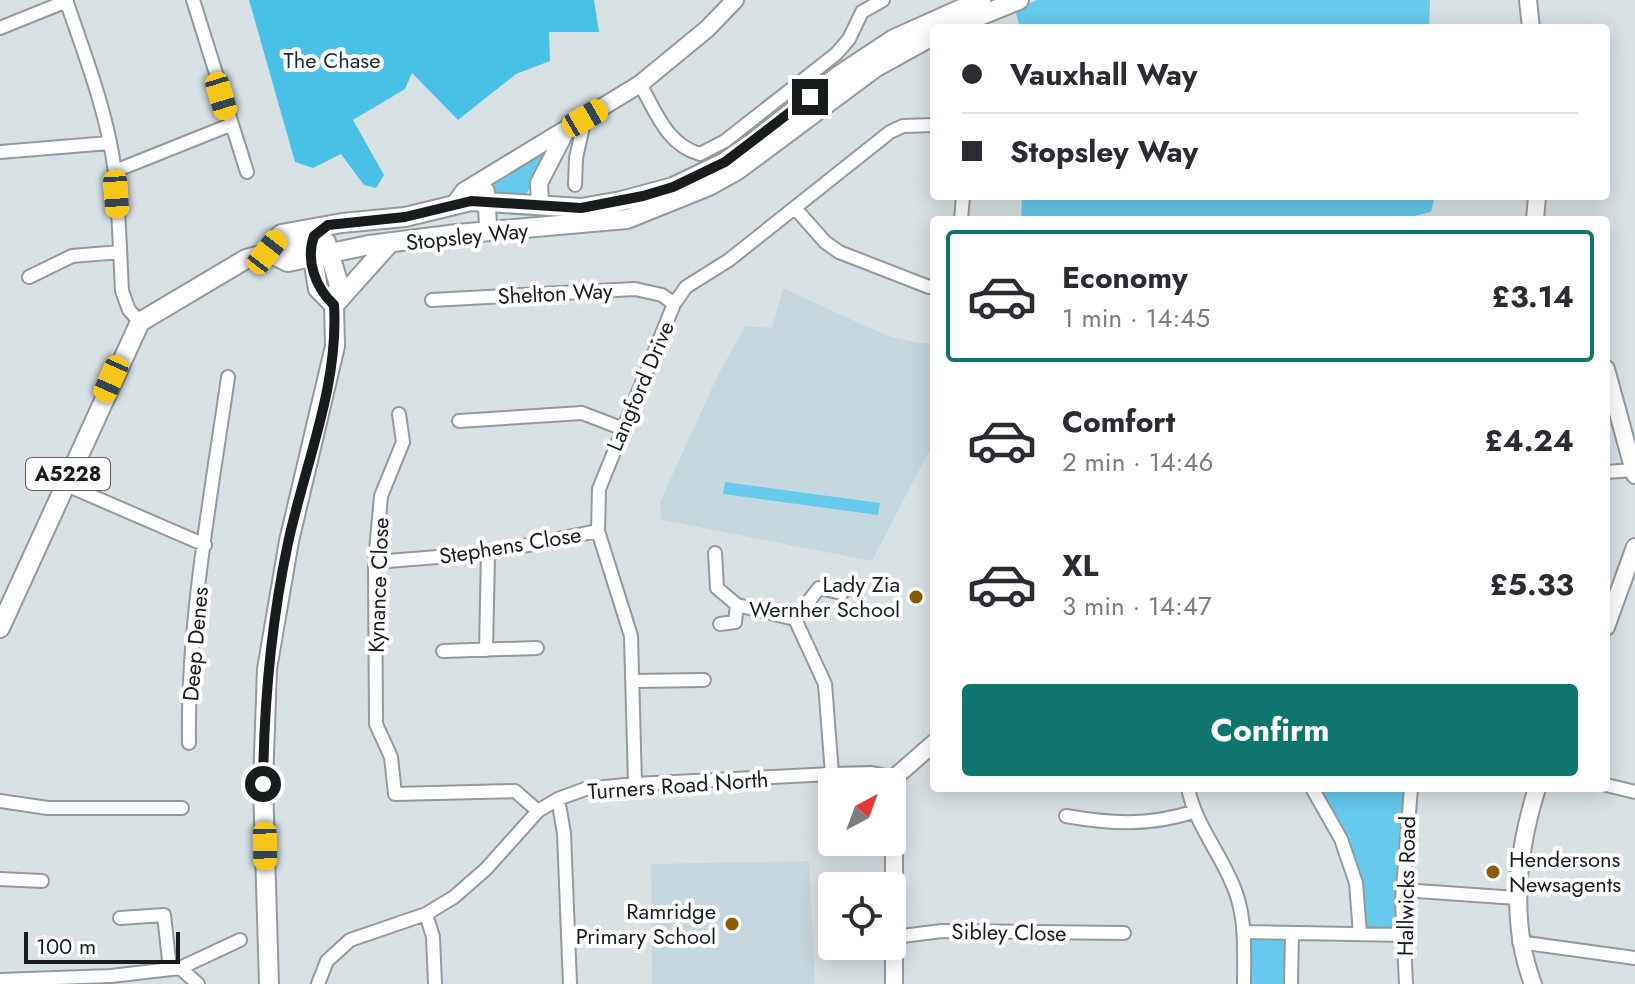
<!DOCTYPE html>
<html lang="en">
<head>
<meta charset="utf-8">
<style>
	body { margin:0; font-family:Jost,sans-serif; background:#f7f7f7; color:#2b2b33; height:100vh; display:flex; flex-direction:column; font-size:30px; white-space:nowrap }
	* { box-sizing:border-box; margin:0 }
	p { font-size:26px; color:#7c7c81 }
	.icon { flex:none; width:44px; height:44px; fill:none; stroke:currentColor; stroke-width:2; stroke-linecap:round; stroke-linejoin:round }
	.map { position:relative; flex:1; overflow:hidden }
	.details { position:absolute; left:930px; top:216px; width:680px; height:576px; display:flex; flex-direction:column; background:#fff; border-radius:8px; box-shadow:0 4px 20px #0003 }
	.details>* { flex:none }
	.guide { position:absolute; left:930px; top:24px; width:680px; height:176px; border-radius:8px; box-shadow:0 4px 20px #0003; display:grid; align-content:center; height:176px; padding:0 32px; background:#fff }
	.needle { width:52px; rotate:41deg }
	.tools { position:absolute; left:818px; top:768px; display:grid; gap:16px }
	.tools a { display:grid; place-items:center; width:88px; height:88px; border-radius:8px; background:#fff; box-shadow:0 4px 20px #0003; font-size:40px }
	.scale { position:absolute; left:24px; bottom:20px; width:156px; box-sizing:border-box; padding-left:8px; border:4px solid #181c1d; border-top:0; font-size:22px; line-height:28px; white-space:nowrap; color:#181c1d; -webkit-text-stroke:6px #fff; paint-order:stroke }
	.end { position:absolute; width:36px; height:36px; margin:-18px; border:10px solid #181c1d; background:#fff; box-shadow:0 0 0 4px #fff }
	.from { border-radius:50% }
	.car { position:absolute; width:24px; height:48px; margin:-24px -12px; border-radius:10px; box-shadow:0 0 6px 2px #0007; background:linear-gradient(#f5c518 24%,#345 0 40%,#f5c518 0 76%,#345 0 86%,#f5c518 0) }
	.guide b { display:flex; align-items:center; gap:28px; height:76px; font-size:30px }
	.guide b+b { border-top:2px solid #e1e1e2 }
	.guide i { width:20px; height:20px; background:#2b2b33 }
	ul { padding:14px 0 0; list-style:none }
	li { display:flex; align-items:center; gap:24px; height:132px; margin:0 16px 12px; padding:0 16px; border:4px solid transparent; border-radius:8px }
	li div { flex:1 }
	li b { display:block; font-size:30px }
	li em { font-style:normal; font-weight:700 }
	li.active { border-color:#0f766e }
	li>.icon { width:72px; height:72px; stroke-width:1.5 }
	.primary-button { display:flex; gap:16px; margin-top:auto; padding:16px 32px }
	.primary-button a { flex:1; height:92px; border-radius:8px; background:#0f766e; color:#fff; font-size:32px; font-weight:700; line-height:92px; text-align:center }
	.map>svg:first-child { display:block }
	.built { fill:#c6d8df }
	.green { fill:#66caec }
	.forest { fill:#49c1e7 }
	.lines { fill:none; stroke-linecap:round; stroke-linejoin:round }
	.street-casing { stroke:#919a9e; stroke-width:16 }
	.secondary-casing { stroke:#919a9e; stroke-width:20 }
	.primary-casing { stroke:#919a9e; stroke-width:22 }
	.street { stroke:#fff; stroke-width:12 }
	.secondary { stroke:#fff; stroke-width:16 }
	.primary { stroke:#fff; stroke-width:18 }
	.route { stroke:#181c1d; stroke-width:10 }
	.poi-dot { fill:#8b5a02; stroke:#fff; stroke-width:3 }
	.labels { text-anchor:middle; stroke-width:8; stroke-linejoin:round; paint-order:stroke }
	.shield { fill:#fff; stroke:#5d6061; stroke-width:2 }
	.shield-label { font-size:20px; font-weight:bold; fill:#181c1d }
	.park-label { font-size:22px; fill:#192d35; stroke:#fff }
	.street-label { font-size:22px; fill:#181c1d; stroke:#fff }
	.poi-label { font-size:22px; fill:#181c1d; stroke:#fff; text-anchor:end }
</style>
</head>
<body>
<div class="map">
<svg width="1635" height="984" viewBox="0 0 1635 984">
	<rect width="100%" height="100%" fill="#d8e2e5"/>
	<path class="built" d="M783,288L885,335L918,343H934V452L928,453L872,561L662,520L660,502L718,375L745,326L772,328Z
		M809,861L815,984H652L651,864Z"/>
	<path class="green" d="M1037,0H1430L1429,28H1020L1015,9Z
		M549,147L542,169L525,196L494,194L491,190L497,180Z
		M1022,196H1435L1431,212L1414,216L1413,220H1021Z
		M725,482L880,503L878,515L723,494Z
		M1317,788H1404L1397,863L1398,928H1365L1359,884Z
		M1250,939L1286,940L1285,984H1250Z"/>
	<path class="forest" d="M249,0H594L599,32H549L550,61L516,74L458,120L412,73L405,89L353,120L384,175L376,188L364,185L341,154L313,168L295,162Z"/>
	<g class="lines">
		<defs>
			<path id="street" d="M66,0C85,56 108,114 115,173C119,212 120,252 122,291L129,310L140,322
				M193,0L247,172
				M0,28L67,1
				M640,84C656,112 667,145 700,154L725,141L836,54L849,39L862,12L883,0
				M0,152L109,143
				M115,171L230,125
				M575,185L576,158L585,118
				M795,208L825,242L839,252L929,287L934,285
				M961,220L963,196
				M29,277L72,256L120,252
				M432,300L635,289L662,295L674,304
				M399,414L403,442L381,496L375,562L376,724L391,757L395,794L515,791L538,811
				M459,421L582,413L621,428
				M1606,472L1634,470
				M64,484L205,545
				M715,553L717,588L737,605L795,619L825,684L832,774
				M375,562L488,553L598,531
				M795,619L819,588L842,593
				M720,624L735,622L737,605
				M486,650L488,553
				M443,651L537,648
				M634,681L704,680
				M189,743C187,621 211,497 228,377
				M635,784L631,636L598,531L599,489L674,304L686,287L729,260L890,132L903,126L934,125
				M1606,785L1635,792
				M1188,788C1196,828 1225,858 1237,896C1246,924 1244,955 1244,984
				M1312,788L1341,839L1356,883L1360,934
				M558,799L564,833L570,984
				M0,801L48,808H182
				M1066,816C1112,824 1148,826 1193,812
				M0,879L42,881
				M1403,890L1517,898
				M426,914L433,937L435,984
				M120,918L164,915L170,969
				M1244,932L1405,935
				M894,937L942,931L1124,933
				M1519,942L1635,958
				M180,968L240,940
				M0,980L111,976L180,968L198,984
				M318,984L327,961L350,940L426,914L454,897L486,869L538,811L558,799L585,789L635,784L832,774L872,773L894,778
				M1291,984L1292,933
				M1406,984L1402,901L1411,788"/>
			<path id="secondary" d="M1528,0L1531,28
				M540,204L539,183L567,129
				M454,205L464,191L640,84L707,29L735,0
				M1535,220L1537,196
				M484,232L488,225L486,191
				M1606,369L1635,475
				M1606,627L1635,547
				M894,984V778L934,743
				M1533,984C1509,921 1517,852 1537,788"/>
			<path id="primary" d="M950,28L1019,0
				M311,245L318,289L334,305
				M267,252L281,234L342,223L405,217L471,201L581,208L621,201L673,187L725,162L751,144L838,76L894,39L981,0
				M267,252L288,262L369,245L457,234L627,219L709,186L736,171L876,67L934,35
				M337,302L388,245
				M0,628L140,322L246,259L304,243L326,242L339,285L334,305L335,346L289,541L267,669L263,784L269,984"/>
		</defs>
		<use href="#street" class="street-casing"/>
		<use href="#secondary" class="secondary-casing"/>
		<use href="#primary" class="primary-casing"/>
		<use href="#street" class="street"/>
		<use href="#secondary" class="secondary"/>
		<use href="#primary" class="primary"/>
	</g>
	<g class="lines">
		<path class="route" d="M263,784C264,702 271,623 288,543C305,464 339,386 334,305C316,288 305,261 314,236L328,225L405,217L471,201L581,208L643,196L673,187L725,162L810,97"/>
	</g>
	<g class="poi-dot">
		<circle cx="916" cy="597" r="8"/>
		<circle cx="1493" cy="872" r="8"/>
		<circle cx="732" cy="924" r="8"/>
	</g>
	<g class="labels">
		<rect class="shield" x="26" y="458" width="84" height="32" rx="6"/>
		<g class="shield-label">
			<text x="68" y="481">A5228</text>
		</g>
		<g class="park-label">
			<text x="332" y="68">The Chase</text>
		</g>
		<g class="street-label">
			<text transform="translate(467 236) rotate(-6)" y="8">Stopsley Way</text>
			<text transform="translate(555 293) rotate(-3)" y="8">Shelton Way</text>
			<text transform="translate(640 386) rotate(-67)" y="8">Langford Drive</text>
			<text transform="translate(510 545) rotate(-9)" y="8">Stephens Close</text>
			<text transform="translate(378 585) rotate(-88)" y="8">Kynance Close</text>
			<text transform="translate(195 644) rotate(-85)" y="8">Deep Denes</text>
			<text transform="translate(678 785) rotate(-4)" y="8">Turners Road North</text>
			<text transform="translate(1406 886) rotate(-89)" y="8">Hallwicks Road</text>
			<text transform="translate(1009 932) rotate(1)" y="8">Sibley Close</text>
		</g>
		<g class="poi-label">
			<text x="900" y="592">Lady Zia<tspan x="900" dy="25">Wernher School</tspan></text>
			<text x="1509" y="867" text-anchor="start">Hendersons<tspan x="1509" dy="25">Newsagents</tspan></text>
			<text x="716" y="919">Ramridge<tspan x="716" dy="25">Primary School</tspan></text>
		</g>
	</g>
</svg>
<div class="tools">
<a><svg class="needle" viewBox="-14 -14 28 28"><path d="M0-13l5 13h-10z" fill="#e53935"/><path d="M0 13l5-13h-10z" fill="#7c7c81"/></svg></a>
<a><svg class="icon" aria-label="locate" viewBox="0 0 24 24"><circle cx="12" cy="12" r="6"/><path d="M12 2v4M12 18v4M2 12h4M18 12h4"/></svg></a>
</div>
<div class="scale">100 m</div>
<i class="end from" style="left:263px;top:784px"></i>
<i class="end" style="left:810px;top:97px"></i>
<i class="car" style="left:221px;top:96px;rotate:163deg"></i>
<i class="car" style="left:585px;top:118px;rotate:60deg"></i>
<i class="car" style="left:116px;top:194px;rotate:176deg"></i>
<i class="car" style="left:267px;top:252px;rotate:38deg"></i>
<i class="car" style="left:111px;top:379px;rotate:204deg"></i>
<i class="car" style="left:265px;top:846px;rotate:179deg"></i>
<div class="guide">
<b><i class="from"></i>Vauxhall Way</b>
<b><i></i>Stopsley Way</b>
</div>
<section class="details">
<ul>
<li class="active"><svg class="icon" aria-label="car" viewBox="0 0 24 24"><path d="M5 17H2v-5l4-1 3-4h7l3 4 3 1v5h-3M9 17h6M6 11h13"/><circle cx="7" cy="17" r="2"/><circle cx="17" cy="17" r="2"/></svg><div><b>Economy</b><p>1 min · 14:45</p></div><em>£3.14</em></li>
<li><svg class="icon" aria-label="car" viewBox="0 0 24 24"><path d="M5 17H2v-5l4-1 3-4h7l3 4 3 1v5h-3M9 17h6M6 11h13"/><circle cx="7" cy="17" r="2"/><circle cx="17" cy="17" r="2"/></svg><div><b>Comfort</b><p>2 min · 14:46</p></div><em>£4.24</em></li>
<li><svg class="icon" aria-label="car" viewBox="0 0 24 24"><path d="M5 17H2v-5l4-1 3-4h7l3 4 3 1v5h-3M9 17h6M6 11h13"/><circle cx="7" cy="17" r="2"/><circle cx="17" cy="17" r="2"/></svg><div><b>XL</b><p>3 min · 14:47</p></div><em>£5.33</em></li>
</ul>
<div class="primary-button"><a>Confirm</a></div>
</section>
</div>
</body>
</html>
